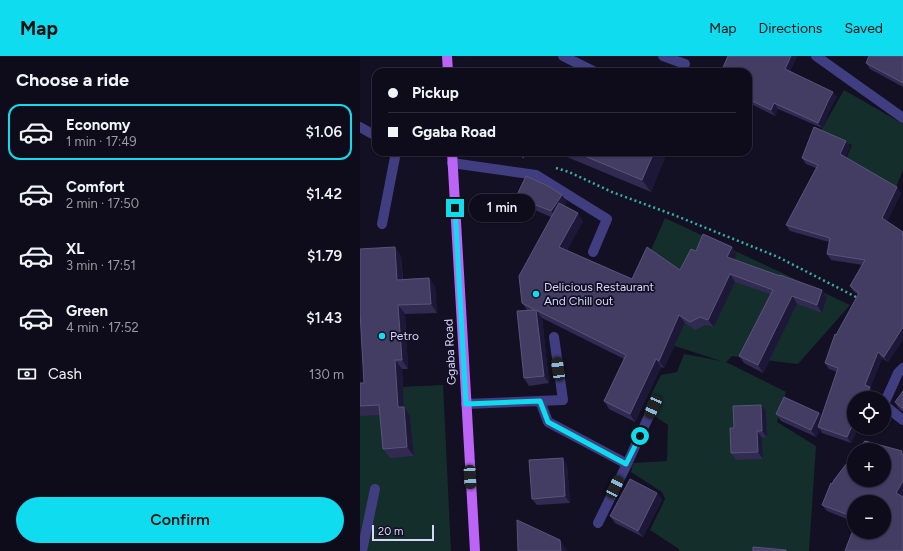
<!DOCTYPE html>
<html lang="en">
<head>
<meta charset="utf-8">
<style>
	body { margin:0; font-family:Figtree,sans-serif; background:#1c1a28; color:#f1f3f6; height:100vh; display:flex; flex-direction:column; font-size:15px; white-space:nowrap }
	* { box-sizing:border-box; margin:0 }
	p { font-size:13px; color:#9b9ba3 }
	.icon { flex:none; width:22px; height:22px; fill:none; stroke:currentColor; stroke-width:2; stroke-linecap:round; stroke-linejoin:round }
	.map { position:relative; flex:1; overflow:hidden }
	.panel { display:flex; flex-direction:column; background:#0e0c1b; width:360px }
	.panel>* { flex:none }
	.guide { position:absolute; left:12px; top:12px; width:380px; height:88px; border-radius:12px; box-shadow:0 1px 3px #0004,0 0 0 1px #2e2c3a; display:grid; align-content:center; height:88px; padding:0 16px; background:#0e0c1b }
	.controls { position:absolute; left:487px; top:335px; display:grid; gap:8px }
	.controls a { display:grid; place-items:center; width:44px; height:44px; border-radius:50%; background:#0e0c1b; box-shadow:0 1px 3px #0004,0 0 0 1px #2e2c3a; font-size:20px }
	.scale { position:absolute; left:12px; bottom:10px; width:62px; box-sizing:border-box; padding-left:4px; border:2px solid #d9d6fc; border-top:0; font-size:11px; line-height:14px; white-space:nowrap; color:#d9d6fc; -webkit-text-stroke:3px #131024; paint-order:stroke }
	.end { position:absolute; width:18px; height:18px; margin:-9px; border:5px solid #10dcef; background:#111; box-shadow:0 0 0 2px #111 }
	.from { border-radius:50% }
	.bubble { position:absolute; height:28px; border-radius:14px; background:#0e0c1b; box-shadow:0 1px 3px #0004,0 0 0 1px #2e2c3a; font-size:13px; font-weight:600; line-height:28px; text-align:center }
	.car { position:absolute; width:12px; height:24px; margin:-12px -6px; border-radius:5px; box-shadow:0 0 3px 1px #0007; background:linear-gradient(#222 24%,#8ab4d8 0 40%,#222 0 76%,#8ab4d8 0 86%,#222 0) }
	.guide b { display:flex; align-items:center; gap:14px; height:38px; font-size:15px }
	.guide b+b { border-top:1px solid #2e2c3a }
	.guide i { width:10px; height:10px; background:#f1f3f6 }
	ul { padding:0; list-style:none }
	li { display:flex; align-items:center; gap:12px; height:56px; margin:0 8px 6px; padding:0 8px; border:2px solid transparent; border-radius:12px }
	li div { flex:1 }
	li b { display:block; font-size:15px }
	li em { font-style:normal; font-weight:600 }
	li.active { border-color:#10dcef }
	li>.icon { width:36px; height:36px; stroke-width:1.5 }
	h2 { padding:0 16px; font-size:18px; line-height:48px }
	.pay { display:flex; align-items:center; gap:10px; height:44px; padding:0 16px; font-size:15px }
	.pay p { margin-inline-start:auto }
	.action { display:flex; gap:8px; margin-top:auto; padding:8px 16px }
	.action a { flex:1; height:46px; border-radius:24px; background:#10dcef; color:#111; font-size:16px; font-weight:600; line-height:46px; text-align:center }
	header { display:flex; align-items:center; gap:24px; box-sizing:border-box; height:56px; padding:0 20px; background:#10dcef; color:#111 }
	header strong { font-size:19px }
	nav { display:flex; gap:22px; margin-inline-start:auto; font-size:14px }
	main { display:flex; flex:1; min-height:0 }
	.map>svg:first-child { display:block }
	.green { fill:#142e2c }
	.lines { fill:none; stroke-linecap:round; stroke-linejoin:round }
	.path { stroke:#37afa5; stroke-width:2.5; stroke-dasharray:2 3; stroke-linecap:butt }
	.minor { stroke:#403e80; stroke-width:10 }
	.major { stroke:#bc64f5; stroke-width:10 }
	.wall { fill:#312a51 }
	.shaded-wall { fill:#1d1837 }
	.building { fill:#433c63; stroke:#5a547b }
	.route { stroke:#10dcef; stroke-width:5 }
	.poi-dot { fill:#10dcef; stroke:#131024; stroke-width:1.5 }
	.labels { text-anchor:middle; stroke-width:3.5; stroke-linejoin:round; paint-order:stroke }
	.poi-label { font-size:12px; fill:#d9d6fc; stroke:#131024; text-anchor:start }
	.street-label { font-size:12px; fill:#d9d6fc; stroke:#131024 }
</style>
</head>
<body>
<header>
<strong>Map</strong>
<nav><a>Map</a><a>Directions</a><a>Saved</a></nav>
</header>
<main>
<section class="panel">
<h2>Choose a ride</h2>
<ul>
<li class="active"><svg class="icon" aria-label="car" viewBox="0 0 24 24"><path d="M5 17H2v-5l4-1 3-4h7l3 4 3 1v5h-3M9 17h6M6 11h13"/><circle cx="7" cy="17" r="2"/><circle cx="17" cy="17" r="2"/></svg><div><b>Economy</b><p>1 min · 17:49</p></div><em>$1.06</em></li>
<li><svg class="icon" aria-label="car" viewBox="0 0 24 24"><path d="M5 17H2v-5l4-1 3-4h7l3 4 3 1v5h-3M9 17h6M6 11h13"/><circle cx="7" cy="17" r="2"/><circle cx="17" cy="17" r="2"/></svg><div><b>Comfort</b><p>2 min · 17:50</p></div><em>$1.42</em></li>
<li><svg class="icon" aria-label="car" viewBox="0 0 24 24"><path d="M5 17H2v-5l4-1 3-4h7l3 4 3 1v5h-3M9 17h6M6 11h13"/><circle cx="7" cy="17" r="2"/><circle cx="17" cy="17" r="2"/></svg><div><b>XL</b><p>3 min · 17:51</p></div><em>$1.79</em></li>
<li><svg class="icon" aria-label="car" viewBox="0 0 24 24"><path d="M5 17H2v-5l4-1 3-4h7l3 4 3 1v5h-3M9 17h6M6 11h13"/><circle cx="7" cy="17" r="2"/><circle cx="17" cy="17" r="2"/></svg><div><b>Green</b><p>4 min · 17:52</p></div><em>$1.43</em></li>
</ul>
<div class="pay"><svg class="icon" aria-label="cash" viewBox="0 0 24 24"><path d="M3 7h18v10H3z"/><circle cx="12" cy="12" r="2"/></svg>Cash<p>130 m</p></div>
<div class="action"><a>Confirm</a></div>
</section>
<div class="map">
<svg width="543" height="495" viewBox="0 0 543 495">
	<rect width="100%" height="100%" fill="#131024"/>
	<path class="green" d="M484,34L543,68V114L536,131L476,126L492,89L460,76Z
		M305,162L490,249L438,308L372,300L366,306L426,336L417,366L456,390L449,495H319V493L290,474L305,443L302,436L271,416L273,407L307,405L308,369L284,353L301,319L317,316L324,298L361,305L284,280L262,260Z
		M83,329L91,495H0V333Z"/>
	<g class="lines">
		<path class="path" d="M153,96L165,101
			M196,112L209,116L252,136L314,159L418,201L498,242"/>
		<path class="minor" d="M203,0L235,16
			M303,0L325,8
			M456,0L543,62
			M0,71L16,80
			M92,107L176,119L247,163L233,196
			M22,168L36,96
			M180,345L188,366L267,408L238,467
			M106,348L203,344L194,281
			M524,348L538,317L543,312
			M524,349L543,364
			M267,408L293,351
			M2,495L15,433"/>
		<path class="major" d="M87,0L88,16
			M92,96L115,495"/>
	</g>
	<path class="wall" d="M368,0H437L430,15L477,41L472,49L462,72L418,53L415,60L391,48L388,52V16Z
		M543,0V31L510,13L506,7Z
		M486,85L490,91L485,102L541,137L527,165L543,176V283L528,306L522,302L510,332L514,337L512,342H494V372H498L491,387L462,377L460,373L456,381L421,365L416,358L459,357L462,360L477,316L469,313L465,307L476,279L498,239L494,236L490,230L503,209L471,204L467,198L469,186L430,175L426,169L456,112L446,108L442,102Z
		M195,96H307L291,136Z
		M156,141L207,146L204,150L223,165L207,194L272,223L320,214L336,195L372,191L377,198L375,204L462,234L467,242L462,257L437,248L403,317L384,307L379,300L410,238L375,226L354,271L345,269L335,274L325,267L304,312L301,311L275,366L249,353L244,345L264,303L182,262L189,327L169,330L164,322L167,254L162,247L191,161L161,148Z
		M41,200L43,223L69,222L75,231L77,257L45,258L48,313H42L44,351L50,360L54,400L30,402L23,393L20,359L0,360V327H4Z
		M543,335V356L539,353L535,346Z
		M401,349L406,355L407,381L402,382L403,403L376,404L371,397L374,372Z
		M505,385L542,395L543,396V495H485L493,474L494,472V476H524V446H494V466L467,455L462,449L471,427L472,428L474,424L494,398V424H524V394H497Z
		M207,409L210,447L177,449L172,443Z
		M297,437L302,444L283,481L255,467L250,460Z"/>
	<path class="shaded-wall" d="M431,0H437L429,18L425,13Z
		M473,36L477,41L472,49L462,72L458,67L469,43Z
		M388,45L391,48L388,52Z
		M414,47L418,53L415,60L411,54Z
		M486,85L490,91L484,104L480,98Z
		M294,96H307L291,136L282,124Z
		M537,131L541,137L526,168L522,162Z
		M202,139L207,146L196,162L191,155Z
		M218,157L223,165L205,198L199,191Z
		M35,191L41,200L43,233L37,224Z
		M372,191L377,198L373,209L367,201Z
		M370,218L375,226L354,271L348,264Z
		M69,222L75,231L77,257L71,248Z
		M462,234L467,242L462,257L457,249Z
		M432,240L437,248L403,317L398,309Z
		M38,249L45,258L48,313L42,304Z
		M176,254L182,262L189,327L184,320Z
		M319,259L325,267L304,312L299,305Z
		M543,271V283L528,306L524,301Z
		M518,296L522,302L510,332L514,337L512,342H505V329Z
		M296,303L301,311L275,366L270,358Z
		M35,304L42,313L44,351L50,360L54,400L47,391L38,351Z
		M401,349L406,355L407,381L402,375Z
		M459,357L464,363L458,371L460,373L456,381L451,374Z
		M494,366V372H498L491,387L487,381Z
		M397,375L402,382L403,403L398,396Z
		M203,402L207,409L210,447L205,440Z
		M543,425V440L536,437Z
		M297,437L302,444L283,481L278,475Z
		M200,484L207,494V495H201Z"/>
	<path class="building" d="M368,0H431L425,13L473,36L469,43L458,67L414,47L411,54L388,43V16H361Z
		M509,0H543V27L506,7Z
		M454,71L486,85L480,98L537,131L522,162L543,176L542,179H543V271L524,301L518,296L505,329L510,331L505,342H494V366L487,381L458,371L478,312L465,307L475,278L476,279L499,237L490,230L505,204L467,198L470,182L426,169L458,109L442,102Z
		M215,96H294L282,124Z
		M166,120L188,130L202,139L191,155L156,141Z
		M199,147L218,157L199,191L272,223L287,191L320,214L331,193L336,195L343,178L372,191L367,201L420,220V219L462,234L457,249L432,240L398,309L379,300L413,234L370,218L348,264L340,261L330,266L319,259L299,305L296,303L270,358L244,345L266,299L176,254L184,320L164,322L157,255L175,254L162,247L159,220Z
		M35,191L37,224L69,222L71,248L38,249L42,304H35L38,351H44L47,391L23,393L19,349L0,350V327H4L0,256V193Z
		M543,335V353L542,352L535,346Z
		M424,341L459,357L451,374L416,358Z
		M401,349L402,375H397L398,396L371,397L370,372H374L373,350Z
		M505,385L542,395L541,398H543V425L536,437L543,441V495H485L493,474L494,472V476H524V446H494V461L462,449L471,427L472,428L474,424L494,398V424H524V394H497Z
		M203,402L205,440L172,443L169,404Z
		M270,423L297,437L278,475L250,460Z
		M157,464L200,484L201,495H158Z
		M393,491L426,494V495H393Z"/>
	<g class="lines">
		<path class="route" d="M95,152L106,348L180,345L188,366L266,408L280,380"/>
	</g>
	<g class="poi-dot">
		<circle cx="176" cy="238" r="4"/>
		<circle cx="22" cy="280" r="4"/>
	</g>
	<g class="labels">
		<g class="poi-label">
			<text x="184" y="235">Delicious Restaurant<tspan x="184" dy="14">And Chill out</tspan></text>
			<text x="30" y="284">Petro</text>
		</g>
		<g class="street-label">
			<text transform="translate(90 296) rotate(-93)" y="4">Ggaba Road</text>
		</g>
	</g>
</svg>
<div class="controls">
<a><svg class="icon" aria-label="locate" viewBox="0 0 24 24"><circle cx="12" cy="12" r="6"/><path d="M12 2v4M12 18v4M2 12h4M18 12h4"/></svg></a>
<a>+</a>
<a>−</a>
</div>
<div class="scale">20 m</div>
<i class="end from" style="left:280px;top:380px"></i>
<i class="end" style="left:95px;top:152px"></i>
<div class="bubble" style="left:109px;top:138px;width:66px">1 min</div>
<i class="car" style="left:198px;top:313px;rotate:352deg"></i>
<i class="car" style="left:293px;top:351px;rotate:204deg"></i>
<i class="car" style="left:110px;top:421px;rotate:177deg"></i>
<i class="car" style="left:255px;top:431px;rotate:26deg"></i>
<div class="guide">
<b><i class="from"></i>Pickup</b>
<b><i></i>Ggaba Road</b>
</div>
</div>
</main>
</body>
</html>
